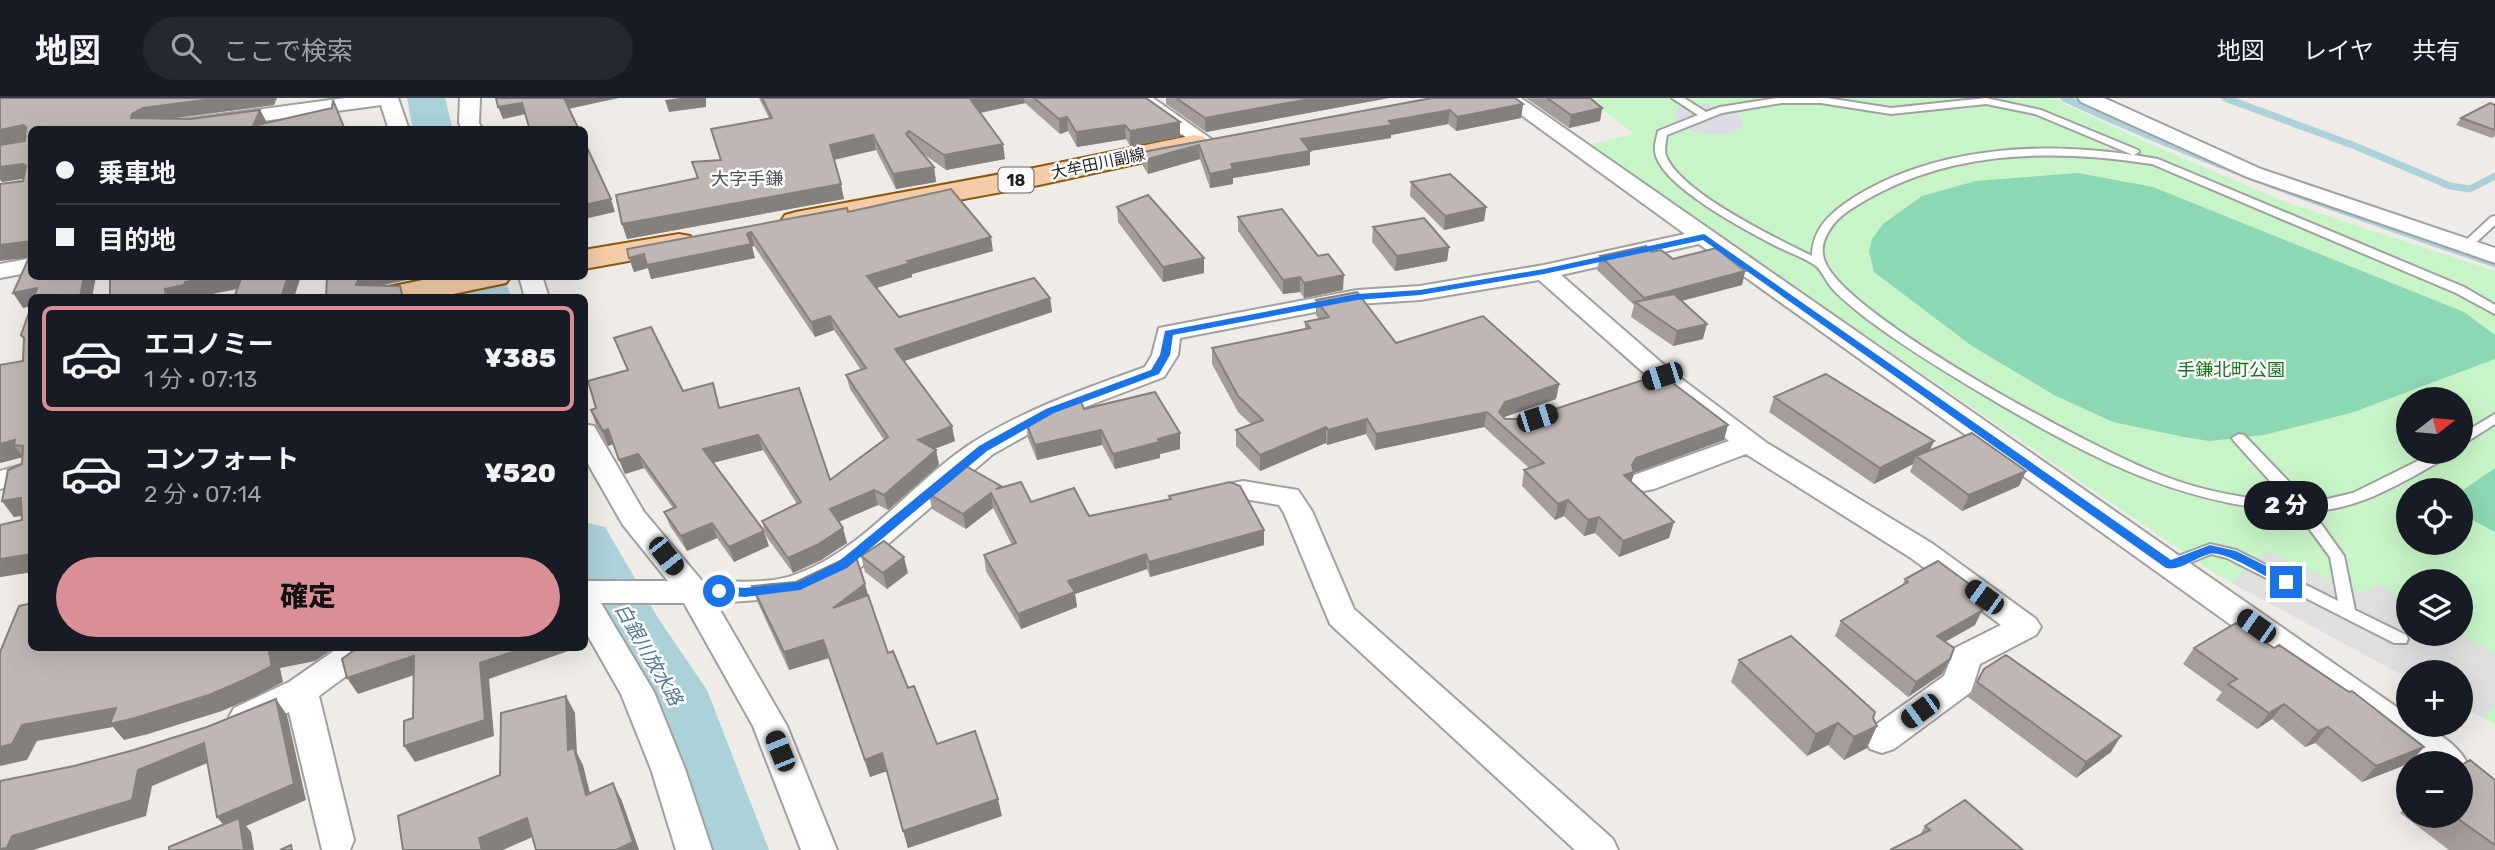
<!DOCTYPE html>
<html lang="ja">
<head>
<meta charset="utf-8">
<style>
	body { margin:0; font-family:Rubik,"Noto Sans JP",sans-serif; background:#242831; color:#f1f3f6; height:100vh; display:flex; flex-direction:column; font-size:26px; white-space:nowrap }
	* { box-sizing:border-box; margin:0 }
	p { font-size:23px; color:#9ea1a6 }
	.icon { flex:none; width:38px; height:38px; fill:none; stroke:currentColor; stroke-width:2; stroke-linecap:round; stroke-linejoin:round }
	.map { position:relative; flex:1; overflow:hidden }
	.panel { position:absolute; left:28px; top:196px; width:560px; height:357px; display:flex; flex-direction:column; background:#171b24; border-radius:10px; box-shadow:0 7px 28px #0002 }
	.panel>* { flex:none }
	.guide { position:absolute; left:28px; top:28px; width:560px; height:154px; border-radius:10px; box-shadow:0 7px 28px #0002; display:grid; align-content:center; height:154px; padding:0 28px; background:#171b24 }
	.needle { width:46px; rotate:74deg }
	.fabs { position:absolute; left:2396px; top:289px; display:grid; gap:14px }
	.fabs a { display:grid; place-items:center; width:77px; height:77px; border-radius:50%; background:#171b24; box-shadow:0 7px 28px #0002; font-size:35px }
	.end { position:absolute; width:32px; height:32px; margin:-16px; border:9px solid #1a73e8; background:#fff; box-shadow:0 0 0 4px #fff }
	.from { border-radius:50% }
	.bubble { position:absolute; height:49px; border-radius:24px; background:#171b24; box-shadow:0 7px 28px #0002; font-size:23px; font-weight:800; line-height:49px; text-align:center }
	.car { position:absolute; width:21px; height:42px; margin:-21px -10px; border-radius:9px; box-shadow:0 0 5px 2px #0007; background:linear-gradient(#222 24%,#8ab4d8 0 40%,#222 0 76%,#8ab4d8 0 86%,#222 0) }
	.guide b { display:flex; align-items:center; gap:24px; height:66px; font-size:26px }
	.guide b+b { border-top:2px solid #363941 }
	.guide i { width:18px; height:18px; background:#f1f3f6 }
	ul { padding:12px 0 0; list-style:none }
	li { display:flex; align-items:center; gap:21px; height:105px; margin:0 14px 10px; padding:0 14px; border:4px solid transparent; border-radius:10px }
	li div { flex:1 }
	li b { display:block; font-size:26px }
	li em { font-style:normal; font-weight:800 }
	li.on { border-color:#da8e96 }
	li>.icon { width:63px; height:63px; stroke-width:1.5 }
	.action { display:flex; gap:14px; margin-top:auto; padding:14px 28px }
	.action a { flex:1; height:80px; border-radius:42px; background:#da8e96; color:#111; font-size:28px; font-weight:800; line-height:80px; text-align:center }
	header { display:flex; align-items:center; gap:42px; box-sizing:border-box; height:98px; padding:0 35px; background:#171b24; border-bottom:2px solid #363941 }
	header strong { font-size:33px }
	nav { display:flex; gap:38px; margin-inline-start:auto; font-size:24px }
	.search { width:490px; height:63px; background:#242831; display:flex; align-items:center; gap:18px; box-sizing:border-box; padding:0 24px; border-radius:38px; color:#9ea1a6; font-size:26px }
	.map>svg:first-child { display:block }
	.park { fill:#c8f5c8; fill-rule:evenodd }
	.pitch { fill:#8cd7b4 }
	.parking { fill:#dfdfdf }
	.plaza { fill:#dbdce5 }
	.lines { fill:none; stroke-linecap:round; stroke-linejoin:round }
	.stream { stroke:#abd2d9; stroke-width:7 }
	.river { fill:#abd2d9; fill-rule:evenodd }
	.service-casing { stroke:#a0a0a0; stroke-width:4 }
	.minor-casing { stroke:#a0a0a0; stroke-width:4 }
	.primary-casing { stroke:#8d590e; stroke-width:4 }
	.service { fill:#fff; fill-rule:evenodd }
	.minor { fill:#fff; fill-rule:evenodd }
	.primary { fill:#f4cca7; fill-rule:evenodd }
	.wall { fill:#a49d9a }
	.shaded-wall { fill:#86807d }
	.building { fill:#bfb7b3; stroke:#86807d; stroke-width:2 }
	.route { fill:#1a73e8 }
	.labels { text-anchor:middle; stroke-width:5; stroke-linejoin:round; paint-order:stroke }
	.far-street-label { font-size:16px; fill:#1f1f1f; stroke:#fff }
	.shield { fill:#fff; stroke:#626262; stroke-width:2 }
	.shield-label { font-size:16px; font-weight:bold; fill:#1f1f1f }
	.far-quarter-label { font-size:18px; fill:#525252; stroke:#fff }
	.park-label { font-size:18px; fill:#167516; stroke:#fff }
	.water-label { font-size:19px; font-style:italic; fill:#4d7898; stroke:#fff }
</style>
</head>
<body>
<header>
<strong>地図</strong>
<div class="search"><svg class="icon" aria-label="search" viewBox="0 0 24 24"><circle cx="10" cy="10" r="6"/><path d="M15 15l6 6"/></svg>ここで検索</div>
<nav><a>地図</a><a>レイヤ</a><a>共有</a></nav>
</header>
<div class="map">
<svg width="2495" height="752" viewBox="0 0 2495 752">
	<rect width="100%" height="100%" fill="#efece7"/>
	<path class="park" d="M1587,0H2053L2145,44L2283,103L2495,173V626L2461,608L2460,574H2408V580L2217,477L1588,47L1634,36ZM2408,301H2460V354H2408ZM2408,392H2460V444H2408ZM2408,483H2460V536H2408Z"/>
	<path class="pitch" d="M2078,75L2153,89L2464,214L2495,237V261L2354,314L2264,337L2210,343L2184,339L2113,324L2054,297L1972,248L1874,174L1869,153L1872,141L1883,126L1922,98L1976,83Z
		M2495,370V434L2461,416L2460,394Z"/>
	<path class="parking" d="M2267,453L2361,495L2378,486L2408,504V536L2461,535L2495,556V607L2483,620L2461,608L2460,574H2408V580L2232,485Z"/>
	<path class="plaza" d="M1707,6L1736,15L1744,26L1741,30L1726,36H1703L1683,29L1674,19L1679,10Z"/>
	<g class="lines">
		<path class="stream" d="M2064,0C2206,66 2347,115 2495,166
			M2225,0L2355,48L2450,88L2470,91L2495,78"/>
		<path class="river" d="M407,0H445L453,32H413Z
			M456,178H503L512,200H464Z
			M584,424L605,429L658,520L707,592L769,752H695L643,599L584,500Z"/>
		<defs>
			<path id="service" d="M1672,0H1684L1706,14L1720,9L1777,0H1827L1891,10L1986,0L2041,12L2138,52L2139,54L2134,57L2158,61L2464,189L2495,207V216L2456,195L2152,66C2047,50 1942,52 1851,111C1835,121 1816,143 1825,164C1849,221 2097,353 2161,377C2201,393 2246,401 2289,404L2234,343L2232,340L2239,336L2244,337L2292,387L2305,404L2319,403L2353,395L2436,354H2453L2451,357C2408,381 2363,411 2312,413L2344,458L2355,512L2406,537L2408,541L2406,545H2394L2227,460L2211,456L2175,471H2165L2162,467L2165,463L2210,446L2236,452L2338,503L2330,459L2297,414C2181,406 2100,364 2001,307C1955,280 1910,253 1867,221C1855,211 1841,201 1831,189C1826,183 1822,173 1816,168C1805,160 1790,155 1778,149C1749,134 1658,87 1655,53C1654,47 1657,39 1658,33L1698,17ZM1782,5H1821L1891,16L1986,6L2035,16L2133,57C2041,43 1933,49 1853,100C1832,114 1812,130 1812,158C1776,140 1681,95 1666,58C1664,51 1666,43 1667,37L1722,15Z
				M2495,118V127L2470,150H2462V146L2491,119Z
				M2495,316V326L2460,348V337Z"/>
			<path id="minor" d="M345,0H398L409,32H389L381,7L198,32H141L151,26Z
				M460,0H480L479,25L483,32H463L459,25Z
				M1130,0H1153L1214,43L1204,49L1197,47Z
				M1498,0H1521L2408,617V626C2429,626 2458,646 2467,665L2462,675L2460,665H2424L1699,146L1561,177L1671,273L1767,345L1933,446L2036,521L2041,529L2036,537L1980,566L1971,594L1894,651L1882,655L1870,651L1865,641L1870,631L1944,578L1955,550L2001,527L1911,460L1746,356L1654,391L1644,393L1634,391L1630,384L1634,377L1729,343L1653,283L1539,182L1420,202L1357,206L1180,240L1178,257L1164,279L1059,319L993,356L854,475L800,499L716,505L787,628L837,752H801L753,628L684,505H601L654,594L685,671L712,752H676L651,671L621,596L584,531V483H668L623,427L584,359V326L594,328L644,414L702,483C731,483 769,487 797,476C867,450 913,382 975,343C1028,310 1087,290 1145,269L1152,257L1159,230L1357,192L1420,188L1544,167L1685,136Z
				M2078,0H2104L2261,71L2495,150V165L2247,79L2081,4Z
				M32,160V174L0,180V166Z
				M519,178H542L549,200H525Z
				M32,364V382L0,391V373Z
				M1243,383L1298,392L1312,413L1354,511L1613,741L1618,752H1575L1330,526L1284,415L1279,407L1233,399L1229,392L1233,385Z
				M338,550H377L372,559L319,598L354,742L350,752H322L289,614L246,632L234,628L229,619L234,610L289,584Z"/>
			<path id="primary" d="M1194,37L1204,39L1208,45L1204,51L1039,87L796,132L785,129L781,123L785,117L796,114L1039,69Z
				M679,136L690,138L694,145L690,152L584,171V152Z
				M442,178H511L506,185L434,200H365L369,193Z"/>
		</defs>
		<use href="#service" class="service-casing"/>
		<use href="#minor" class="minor-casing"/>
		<use href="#primary" class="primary-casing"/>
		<use href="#service" class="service"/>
		<use href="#minor" class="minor"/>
		<use href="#primary" class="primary"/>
	</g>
	<path class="wall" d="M0,0L274,7L170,21H191L260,12L267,25L332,10L333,2L346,32H32V474L0,479L22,422V418L14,419L2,403L22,366L23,359L0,365L23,263L24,242L21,237L31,208L23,210L28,159L23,81L2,84Z
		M759,0H1146L1180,24V39L1130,48L1126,41L1077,49L1068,33L1060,36L1025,5L981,15L1005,61L946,72L922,55L934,69L936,84L896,91L876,52L834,61L844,101L627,141L697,80L692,64L720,62L711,31L769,20Z
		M1166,0H1389L1206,34L1166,6Z
		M1432,0L1523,6L1521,20L1456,33L1448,26L1391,37V40L1310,53V67L1233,80V86L1210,90L1200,61L1148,76L1143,68V54Z
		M1526,0H1590L1602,10L1600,23L1569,30Z
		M2495,7V38L2492,40L2456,27L2461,20Z
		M1411,84L1486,109L1484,123L1444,132L1410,98Z
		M1117,109L1204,175L1163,184L1118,124Z
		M848,114L993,153L912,176V179L876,190L899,219L1050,200L1052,214L904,263L955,343L934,351L936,352L939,367L888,412L878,407L839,423L847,445L821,462L793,475L766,438L762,423L797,406L763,352L713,365L769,448L734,464L717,440L687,453L670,428L664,414L673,410L644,370L625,376L613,346L608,348L596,327L591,312L596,310L627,272L614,240L683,293L717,300L720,310L830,382L884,342L850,291L846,277L861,272L834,232L815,239L754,148L752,149L755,160L651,181L648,170L634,174L629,160Z
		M1238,119L1343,192L1304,200L1300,194L1283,196L1238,133Z
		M1373,129L1449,149L1447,163L1395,173L1372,144Z
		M1652,154L1673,161L1745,173L1742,187L1682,203L1703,241L1673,248L1631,219L1634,207L1597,172L1600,158Z
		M1316,202L1396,245L1559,286L1556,301L1503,319L1505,321L1724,342L1634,375L1631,384L1669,440L1619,459L1595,435L1584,438L1564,418L1555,422L1522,388L1524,372L1530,371L1484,329L1375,352L1366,336L1327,347L1326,345L1260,373L1236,348V332L1251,326L1238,314L1212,266V250L1305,231V224L1319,221L1316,217Z
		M1774,299L1930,353L2026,373L2019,388L1962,413L1910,374L1913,366L1874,386L1769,314Z
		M1084,311L1180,351L1160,356V360L1115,371L1102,347L1037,362L1028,340L1026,324Z
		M1001,390L1031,404L1089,418L1169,402V398L1264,432V447L1150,479L1147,471L1075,496L1077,509L1021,531L986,473L984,457L1012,447L993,410L966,431L932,411L929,396Z
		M861,458L908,475L887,491L865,474Z
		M1905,481L1983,512L1975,527L1945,544L1942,576L1908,599L1835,538L1841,523L1902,488Z
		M752,488L868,497L888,555L908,590L937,646L1002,718L908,750L887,673L870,679L829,560L789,572L758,505Z
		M1791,538L1867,650L1844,662L1828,647L1807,658L1731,584L1739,562Z
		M2194,550L2424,649L2410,665L2362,684L2315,645L2305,649L2272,621L2257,631L2216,602L2222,594L2183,566Z
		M1977,584L2111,654L2076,680L1968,599Z
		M2495,682V752H2449L2400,715L2408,706V718H2460Z
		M1925,728L2023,752L1920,737Z"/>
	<path class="shaded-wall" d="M219,0H277L274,7L151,23L131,20L132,16L143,10Z
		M564,0H619L568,11Z
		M680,0H706V9L669,14L665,2Z
		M979,0H1024L1025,5L974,16L971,2Z
		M1315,0H1389L1206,34L1205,20Z
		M522,5L526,16L503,21L498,9Z
		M1523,6L1521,20L1456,33L1457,19Z
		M1602,10L1600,23L1569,30L1571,17Z
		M260,12L267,25L253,28Z
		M1450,12L1448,26L1391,37V40L1310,53V67L1233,80V86L1210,90V76L1231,66L1301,41Z
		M1067,19L1068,33L1060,36L1059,21Z
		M1180,24V39L1130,48V33Z
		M23,27L32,40L0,47V32Z
		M1125,27L1126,41L1077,49L1076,34Z
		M873,37L876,52L834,62L830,47Z
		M1003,46L1005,61L946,72L944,57Z
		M1199,47L1200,61L1148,76V61Z
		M23,66L32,79L2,84L0,82V69Z
		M934,69L936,84L896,91L893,76Z
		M841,86L844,101L627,141L622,126Z
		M611,101L615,114L584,121V107Z
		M1486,109L1484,123L1444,132L1445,118Z
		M751,134L754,148L752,149L755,160L651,181L648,170L634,174L629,160Z
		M991,139L993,153L912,176V179L870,192L867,178L907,163Z
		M32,143V159L0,163V147Z
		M1449,149L1447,163L1395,173L1397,158Z
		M1204,160V175L1163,184V169Z
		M1745,173L1742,187L1646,212L1642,209L1644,200Z
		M1344,177L1343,192L1304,200V185Z
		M84,178H96L92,200H80Z
		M215,178H247L252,188L193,200H166L165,191L185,184Z
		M288,178H301L294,200H281Z
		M360,178H413L412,181L368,190L356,187Z
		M1300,179V194L1283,196V182Z
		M37,190L43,200H32V208L23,210L13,195Z
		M1050,200L1052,214L898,265L895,251Z
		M830,218L834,232L815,239L811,224Z
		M1707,226L1703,241L1673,248L1677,233Z
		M1559,286L1556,301L1502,320L1499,314L1505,304Z
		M1487,314L1484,329L1375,352L1376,336Z
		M1367,321L1366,336L1327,347L1328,332Z
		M1728,327L1724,342L1634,375L1630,389L1624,377L1636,360Z
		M952,328L955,343L921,356L918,342Z
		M1326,329V345L1260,373V357Z
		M608,331L613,346L608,348L603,333Z
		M1101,332L1102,347L1037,362L1035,347Z
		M1180,335V351L1160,356V360L1115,371L1113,356L1158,341Z
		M758,337L763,352L708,366L703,351Z
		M15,342L14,347L23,359L0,365V346Z
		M1934,343L1927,359L1916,358L1913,366L1874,386L1880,370Z
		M936,352L939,367L888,412L884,397Z
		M638,356L644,370L625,376L619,362Z
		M2026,373L2019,388L1962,413L1969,397Z
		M874,392L878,407L834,426L830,411Z
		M991,395L993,410L966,431L963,416Z
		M21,400L32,416L14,419L2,403Z
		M1568,402L1564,418L1555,422L1558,406Z
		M1599,419L1595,435L1584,438L1588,422Z
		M1674,424L1669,440L1619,459L1623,443Z
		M712,425L717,440L687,453L681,438Z
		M843,430L847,445L821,462L793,475L788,460Z
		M1264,432V447L1150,479L1149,464Z
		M764,433L769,448L734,464L729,449Z
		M32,456V474L0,479V461Z
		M1146,456L1147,471L1075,496L1077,509L1021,531L1018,516L1068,483Z
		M904,459L908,475L887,491L883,475Z
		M865,486L870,504L833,510Z
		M1987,499L1975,527L1929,553L1937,538L1976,506Z
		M823,542L829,560L789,572L784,554Z
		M292,550H334L315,563L280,570L283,584L256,598L222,613L148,636L124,642L113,629L37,643L27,662L0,668V649L22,627L269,554Z
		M524,550H574V551L489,581L494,638L415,664L404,648L480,565Z
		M414,558L423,574L358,596L347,580Z
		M1950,561L1942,576L1908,599L1916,584Z
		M566,598L575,615L577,655L583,667L595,715L586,697L568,652Z
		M276,601L287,617L306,702L246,728L251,734L254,752H244L217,719Z
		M2284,606L2272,621L2257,631L2269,615Z
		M1838,625L1828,647L1807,658L1816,636Z
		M1877,628L1867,650L1844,662L1854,639Z
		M2328,629L2315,645L2305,649L2318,633Z
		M2121,638L2111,654L2076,680L2086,664Z
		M204,645L217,661L152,688L146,718L33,752H0L12,738L138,672Z
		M2424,649L2410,665L2362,684L2376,668Z
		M882,655L887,673L870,679L865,662Z
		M613,685L622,703L639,752H616Z
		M998,701L1002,718L908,750L903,733Z
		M527,720L537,737L503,752H482L479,740Z"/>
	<path class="building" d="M0,0H219L143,10L132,16L131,20L191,21L260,12L253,28L332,10L333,2L345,32H32V143L0,147V86L23,83L26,68L23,66L0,69V47L25,43L26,29L23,27L0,32Z
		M496,0H564L579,32H530L522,5L498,9Z
		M762,0H979L971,2L1003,46L944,57L909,33L906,36L934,69L893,76L873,37L830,47L841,86L622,126L616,97L698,80L692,64L721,62L711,31L772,20Z
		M1034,0H1146L1180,24L1130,33L1125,27L1076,34L1067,19L1059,21Z
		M1176,0H1315L1205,20Z
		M1432,0H1515L1523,6L1457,19L1450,12L1389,23L1392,27L1301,41L1310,53L1231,66L1233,71L1210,76L1199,47L1148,61L1143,54Z
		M1547,0H1590L1602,10L1571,17Z
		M2490,5L2495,7V32L2461,20Z
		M584,43L611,101L584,107Z
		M1450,76L1486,109L1445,118L1411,84Z
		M951,91L991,139L907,163L910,165L867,178L899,219L1034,180L1050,200L895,251L952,328L918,342L936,352L884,397L874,392L830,411L843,430L817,447L788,460L762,423L801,404L758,337L703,351L764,433L729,449L712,425L681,438L664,414L676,409L638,356L619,362L608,331L603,333L591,312L596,310L588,283L628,272L614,240L651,229L683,293L713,285L719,310L799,290L830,382L888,339L846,277L866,270L830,218L811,224L751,134L747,136L751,146L647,167L644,156L629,160L627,151L847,110L848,114Z
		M1148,97L1204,160L1163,169L1117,109Z
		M1282,111L1318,158L1328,156L1344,177L1304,185L1300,179L1283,182L1238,119Z
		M1424,120L1449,149L1397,158L1373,129Z
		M1646,148L1652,154L1661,152L1673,161L1716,150L1745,173L1644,200L1600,158Z
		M32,153V178H84L80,200H34L37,190L13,195Z
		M110,178H215L185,184L184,187L165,191L166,200H110Z
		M242,178H288L281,200H234Z
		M327,178H360L356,187L400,188L403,200H326Z
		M1357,194L1396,245L1483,218L1559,286L1505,304L1499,314L1505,321H1525L1661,276L1728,327L1636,360L1632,367L1634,374L1624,377L1674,424L1623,443L1599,419L1588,422L1568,402L1558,406L1524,372L1544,365L1487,314L1376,336L1367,321L1328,332L1326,329L1260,357L1236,332L1263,322L1238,298L1212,250L1310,230L1305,224L1329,219L1316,202Z
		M1674,196L1707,226L1677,233L1635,204Z
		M32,206V456L0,461V427L22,422L21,400L2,403L8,372L22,366L23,348L14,347L15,342L0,346V267L23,263L24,240L21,237Z
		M1826,276L1934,343L1880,370L1774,299Z
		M1155,294L1180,335L1158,341L1159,344L1113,356L1101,332L1035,347L1026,324L1049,311L1081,304L1084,311Z
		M1972,335L2026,373L1969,397L1916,358Z
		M964,367L1001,388L996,391L1021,384L1031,404L1074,390L1089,418L1171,401L1169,398L1230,384L1240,388L1264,432L1149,464L1146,456L1068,483L1075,494L1018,516L984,457L1016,445L991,395L963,416L929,396Z
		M884,443L904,459L883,475L861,458Z
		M855,456L865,486L833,510L868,497L888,555L893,553L908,590L914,588L937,646L975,633L998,701L903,733L882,655L865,662L823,542L784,554L752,488L796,484Z
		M1938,463L1987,499L1976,506L1983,512L1937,538L1954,550L1950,561L1916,584L1841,523L1908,484L1905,481Z
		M32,505V550H292L269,554L272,568L244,582L209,597L135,620L110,626L116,610L22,627L12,646L0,649V554L19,508Z
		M2236,525L2274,550L2279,547L2349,594L2352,593L2424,649L2376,668L2328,629L2318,633L2284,606L2269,615L2228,586L2237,581L2194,550Z
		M1791,538L1875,614L1873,620L1877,628L1854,639L1838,625L1816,636L1739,562Z
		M357,550H524L480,565L485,622L404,648V623L413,620L414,558L347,580L342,561Z
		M2006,557L2121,638L2086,664L1977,584L1984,571Z
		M566,598L568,652L574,650L586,697L613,685L633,744L616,752H536L527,720L479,740L482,752H403L398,718L500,677L501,615Z
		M276,601L294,686L217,719L204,645L138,672L132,702L12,738L7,750L0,751V683L74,668L134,652L207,629Z
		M2470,662L2495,682V747L2454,718H2460V668Z
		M1965,702L2023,752H1890L1930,732L1925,728Z
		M239,720L244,752H169V749Z
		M291,747L292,752H280Z"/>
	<path class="route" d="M1704,136L2171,462L2210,447L2236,453L2290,480V487H2281C2266,479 2225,452 2209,456C2194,460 2181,473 2166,470L1703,142L1544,176L1420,197L1357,202L1173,237L1170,257L1159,276L1054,315L987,353L847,470L800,492L745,499L719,497L712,493L719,488L745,490L798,484L838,464L979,348L1046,311L1151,272L1160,257L1165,233L1357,196L1420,192L1544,171Z"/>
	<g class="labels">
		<g class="far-street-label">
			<text transform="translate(1098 65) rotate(-12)" y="6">大牟田川副線</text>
		</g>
		<rect class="shield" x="998.5" y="69.5" width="35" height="25" rx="5"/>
		<g class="shield-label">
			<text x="1016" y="88">18</text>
		</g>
		<g class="far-quarter-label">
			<text x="747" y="87">大字手鎌</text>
		</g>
		<g class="park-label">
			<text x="2231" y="278">手鎌北町公園</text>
		</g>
		<g class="water-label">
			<text transform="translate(649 556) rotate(60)" y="7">白銀川放水路</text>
		</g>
	</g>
</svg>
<div class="fabs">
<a><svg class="needle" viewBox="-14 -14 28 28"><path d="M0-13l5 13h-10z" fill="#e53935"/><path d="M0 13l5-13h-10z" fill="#9ea1a6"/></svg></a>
<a><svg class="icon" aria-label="locate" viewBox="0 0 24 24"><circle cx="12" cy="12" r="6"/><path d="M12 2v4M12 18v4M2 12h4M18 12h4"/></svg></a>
<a><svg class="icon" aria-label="layers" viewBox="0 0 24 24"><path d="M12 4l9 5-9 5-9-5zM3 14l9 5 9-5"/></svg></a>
<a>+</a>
<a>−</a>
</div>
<i class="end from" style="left:719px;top:493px"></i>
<i class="end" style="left:2286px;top:484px"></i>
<div class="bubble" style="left:2244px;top:383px;width:84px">2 分</div>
<i class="car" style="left:1662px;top:278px;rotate:252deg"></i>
<i class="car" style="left:1537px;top:320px;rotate:72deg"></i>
<i class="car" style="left:666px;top:458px;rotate:142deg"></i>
<i class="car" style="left:1984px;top:499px;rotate:306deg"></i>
<i class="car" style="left:2256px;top:528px;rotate:305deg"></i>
<i class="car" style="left:1920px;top:613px;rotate:234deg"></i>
<i class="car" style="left:780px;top:653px;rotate:338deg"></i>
<div class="guide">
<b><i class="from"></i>乗車地</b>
<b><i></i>目的地</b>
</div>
<section class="panel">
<ul>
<li class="on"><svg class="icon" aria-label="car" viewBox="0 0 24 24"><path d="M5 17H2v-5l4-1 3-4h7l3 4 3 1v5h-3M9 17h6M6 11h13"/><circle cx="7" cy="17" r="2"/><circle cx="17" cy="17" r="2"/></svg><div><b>エコノミー</b><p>1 分 · 07:13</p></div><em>¥385</em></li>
<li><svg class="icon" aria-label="car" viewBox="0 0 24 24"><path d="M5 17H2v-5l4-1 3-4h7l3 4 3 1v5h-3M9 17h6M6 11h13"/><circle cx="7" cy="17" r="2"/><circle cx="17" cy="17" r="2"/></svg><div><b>コンフォート</b><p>2 分 · 07:14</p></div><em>¥520</em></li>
</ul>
<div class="action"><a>確定</a></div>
</section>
</div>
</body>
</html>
